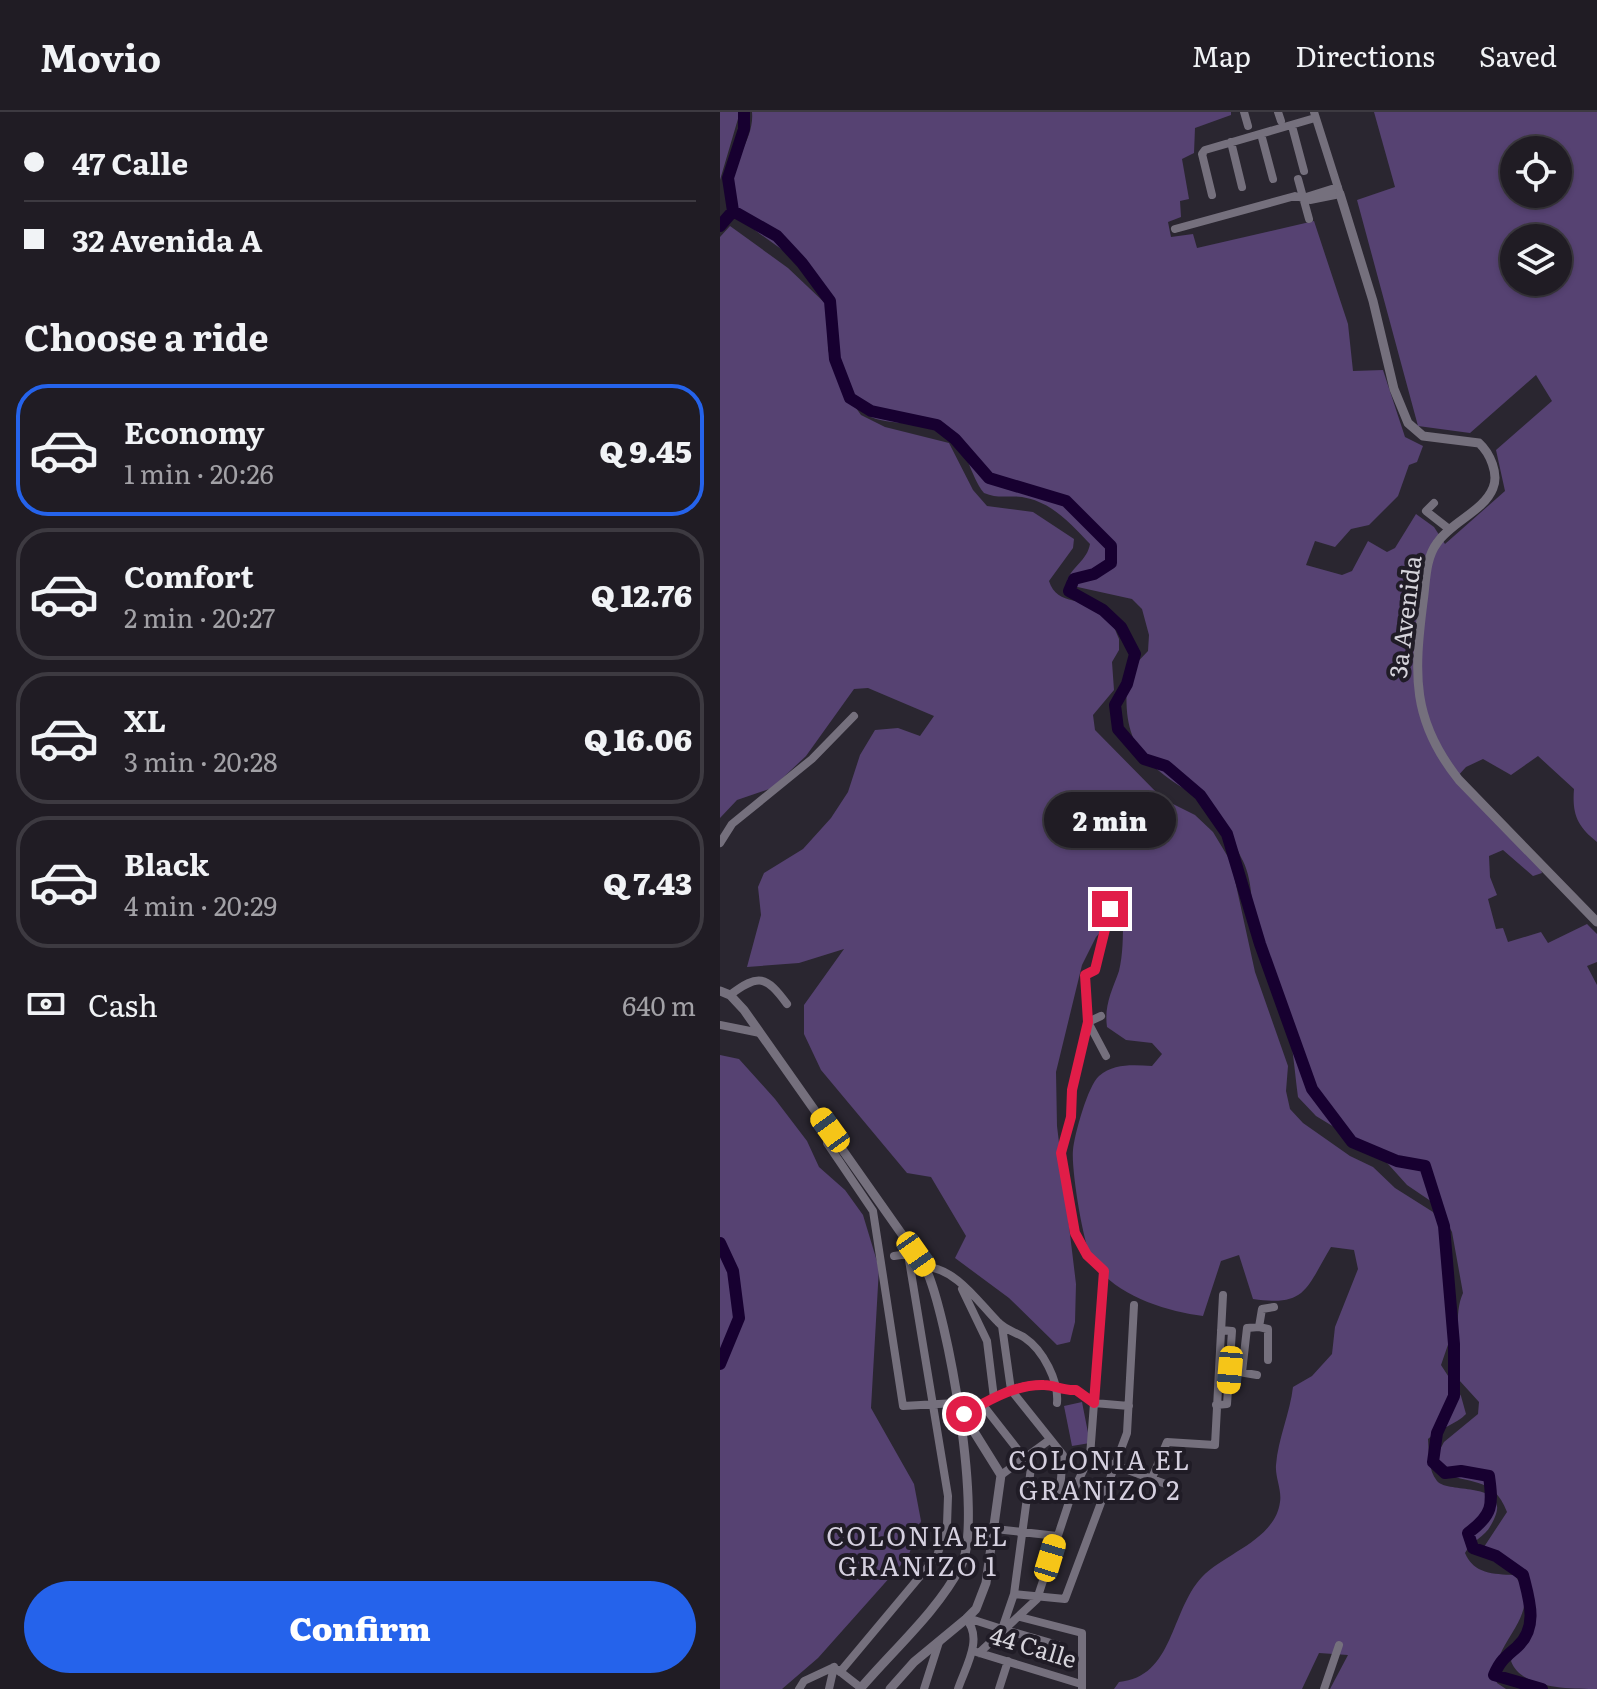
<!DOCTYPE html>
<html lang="en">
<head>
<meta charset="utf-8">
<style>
	body { margin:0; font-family:Literata,serif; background:#28252c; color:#f1f3f6; height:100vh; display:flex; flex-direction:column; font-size:30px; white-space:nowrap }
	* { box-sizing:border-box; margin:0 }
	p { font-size:26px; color:#a2a1a6 }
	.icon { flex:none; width:44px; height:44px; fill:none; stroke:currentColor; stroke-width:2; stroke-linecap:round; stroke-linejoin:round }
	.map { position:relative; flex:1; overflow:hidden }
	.panel { display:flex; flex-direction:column; background:#201c24; width:720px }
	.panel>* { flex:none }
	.hud { display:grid; align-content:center; height:176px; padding:0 24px; background:#201c24 }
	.controls { position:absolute; left:780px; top:24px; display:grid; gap:16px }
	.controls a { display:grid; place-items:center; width:72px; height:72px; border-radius:50%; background:#201c24; box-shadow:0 2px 6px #0004,0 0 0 2px #3d3a41; font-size:40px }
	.end { position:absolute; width:36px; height:36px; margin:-18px; border:10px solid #e11d48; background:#fff; box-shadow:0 0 0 4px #fff }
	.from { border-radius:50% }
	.bubble { position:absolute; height:56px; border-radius:28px; background:#201c24; box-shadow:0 2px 6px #0004,0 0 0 2px #3d3a41; font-size:26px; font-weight:800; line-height:56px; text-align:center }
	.car { position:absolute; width:24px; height:48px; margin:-24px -12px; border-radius:10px; box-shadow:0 0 6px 2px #0007; background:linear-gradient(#f5c518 24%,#345 0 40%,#f5c518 0 76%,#345 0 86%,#f5c518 0) }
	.hud b { display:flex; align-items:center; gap:28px; height:76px; font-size:30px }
	.hud b+b { border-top:2px solid #3d3a41 }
	.hud i { width:20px; height:20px; background:#f1f3f6 }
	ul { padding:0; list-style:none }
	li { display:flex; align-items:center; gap:24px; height:132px; margin:0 16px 12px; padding:0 8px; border:4px solid #3d3a41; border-radius:32px }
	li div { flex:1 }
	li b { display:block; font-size:30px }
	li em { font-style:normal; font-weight:800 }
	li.active { border-color:#2563eb }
	li>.icon { width:72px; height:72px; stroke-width:1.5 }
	h2 { padding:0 24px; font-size:36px; line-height:96px }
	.pay { display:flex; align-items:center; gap:20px; height:88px; padding:0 24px; font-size:30px }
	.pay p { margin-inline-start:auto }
	.button { display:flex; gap:16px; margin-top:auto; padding:16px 24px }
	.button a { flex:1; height:92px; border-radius:48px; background:#2563eb; color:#fff; font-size:32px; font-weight:800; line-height:92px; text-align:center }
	header { display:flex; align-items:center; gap:48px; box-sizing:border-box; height:112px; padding:0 40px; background:#201c24; border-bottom:2px solid #3d3a41 }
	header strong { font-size:38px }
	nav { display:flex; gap:44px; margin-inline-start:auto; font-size:28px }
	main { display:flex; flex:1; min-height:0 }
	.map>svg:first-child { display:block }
	.green { fill:#564272; fill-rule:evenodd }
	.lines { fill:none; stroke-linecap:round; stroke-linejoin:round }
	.river { stroke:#170030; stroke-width:12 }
	.minor { stroke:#75707d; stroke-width:8 }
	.tertiary { stroke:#75707d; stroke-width:9 }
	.route { stroke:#e11d48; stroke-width:10 }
	.labels { text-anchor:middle; stroke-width:8; stroke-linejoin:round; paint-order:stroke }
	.street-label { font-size:24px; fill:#d6d4db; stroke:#201c26 }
	.neighbourhood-label { font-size:26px; letter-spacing:2px; fill:#d5d0df; stroke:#201c26 }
</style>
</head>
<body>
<header>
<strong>Movio</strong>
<nav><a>Map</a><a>Directions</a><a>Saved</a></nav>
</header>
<main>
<section class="panel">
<div class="hud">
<b><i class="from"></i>47 Calle</b>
<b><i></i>32 Avenida A</b>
</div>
<h2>Choose a ride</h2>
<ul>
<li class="active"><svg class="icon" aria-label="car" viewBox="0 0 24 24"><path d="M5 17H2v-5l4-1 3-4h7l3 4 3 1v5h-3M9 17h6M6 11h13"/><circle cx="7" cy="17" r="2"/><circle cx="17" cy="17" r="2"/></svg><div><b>Economy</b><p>1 min · 20:26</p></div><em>Q 9.45</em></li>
<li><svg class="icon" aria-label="car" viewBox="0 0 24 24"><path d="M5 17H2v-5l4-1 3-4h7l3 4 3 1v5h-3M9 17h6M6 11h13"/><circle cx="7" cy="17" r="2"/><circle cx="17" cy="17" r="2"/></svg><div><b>Comfort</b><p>2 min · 20:27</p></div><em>Q 12.76</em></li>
<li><svg class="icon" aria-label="car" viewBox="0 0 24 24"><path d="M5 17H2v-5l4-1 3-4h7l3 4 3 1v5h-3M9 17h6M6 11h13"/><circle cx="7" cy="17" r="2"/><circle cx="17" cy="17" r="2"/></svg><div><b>XL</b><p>3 min · 20:28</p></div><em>Q 16.06</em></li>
<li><svg class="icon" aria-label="car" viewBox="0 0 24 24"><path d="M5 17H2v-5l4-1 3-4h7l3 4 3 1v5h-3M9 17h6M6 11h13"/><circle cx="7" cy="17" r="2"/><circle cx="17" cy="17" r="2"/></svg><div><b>Black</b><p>4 min · 20:29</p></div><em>Q 7.43</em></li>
</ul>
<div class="pay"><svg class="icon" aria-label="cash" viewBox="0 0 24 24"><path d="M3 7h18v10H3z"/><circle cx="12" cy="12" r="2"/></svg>Cash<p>640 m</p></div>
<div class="button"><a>Confirm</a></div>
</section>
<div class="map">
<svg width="877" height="1577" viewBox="0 0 877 1577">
	<rect width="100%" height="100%" fill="#2a2630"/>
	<path class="green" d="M0,0H20L0,68Z
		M32,0H511V3L475,16L474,41L462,47L469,87L460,89L461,105L448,110L451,125L473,122L477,136L594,109L628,212L633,259L663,258L685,325L703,334L697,350L689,353L678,384L649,413L631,417L615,435L595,429L586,453L622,463L632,459L648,429L667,440L675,436L696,402L714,415L725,432L785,379L776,338L832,289L816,263L750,321L698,314L637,88L675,75L654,0H877V730C857,714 852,702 854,677L818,644L791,663L763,647L746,655L736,666L819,752L822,761L813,764L783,738L769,744L770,765L777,783L768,787L776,817L783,816L788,830L821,820L828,831L867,812L877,822V850L867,854L877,873V1577C851,1577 801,1577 791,1549C807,1523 826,1481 795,1457C785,1449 771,1448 762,1438L787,1400C773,1362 747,1374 721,1359L717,1343L724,1330L758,1302L759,1290L729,1257L728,1248C743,1227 733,1203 743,1181L732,1120L718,1094L687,1073L660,1043L596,1004L578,985C573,946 571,909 558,871C552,854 543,837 537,820C530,796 534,772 523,749C513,729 503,702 485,687C478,683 470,680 463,676C412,644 402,618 408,560L428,539L429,523L422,497L412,487L353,474L347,469C352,454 367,449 370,432C350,411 332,390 302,385C288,383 278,387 264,381C250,364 248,337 230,324C205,305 163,317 143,300C138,295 135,286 132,279C126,268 119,258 118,246C115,224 122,201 109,180C90,148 16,114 12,93C4,54 35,31 32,0ZM794,38H838V82H794ZM794,126H838V170H794Z
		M10,114L68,156L107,193L108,238L121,275L141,303L165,315L229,331L253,378L267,394L313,400L354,427L353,436L329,469C337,495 366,486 386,496L399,527V538L392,550L394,578L373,603L375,618L443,687L475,703L493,720L511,750L535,860L568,954L566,979L570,997L583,1011L630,1044L653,1055L675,1076L713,1100L719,1111L734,1187L731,1224L721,1253L741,1284L746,1302C736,1313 720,1315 708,1327C709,1340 708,1358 717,1369C728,1383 798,1367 771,1413C765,1425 751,1429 745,1441C754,1462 773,1462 794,1463C829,1502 766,1532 777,1571L786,1577H610L628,1543L599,1541L582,1577H394L399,1570C454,1565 450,1499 482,1465C505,1441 555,1428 560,1390C562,1378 555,1365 556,1353C558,1327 570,1301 573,1275L592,1264L612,1242L615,1215L638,1157L634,1138L611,1135C586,1176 587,1195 533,1187L519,1143L501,1149L483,1204C445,1199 392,1183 372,1147C363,1132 351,1056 353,1038C354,1024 368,973 379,964C394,951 414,953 432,954L442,942L432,931L406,928L387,915C384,893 392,879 399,859C403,843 403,824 403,807L396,803L376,825L362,853L336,960L337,1014L356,1172L355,1210L350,1230L337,1233L289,1186L235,1146L246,1124L211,1065L187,1061L101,958L84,922V893L124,837L79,851L27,855L41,803L38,775L44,761L83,737L111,706L128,680L140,643L155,618L178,616L200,624L214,604L148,576L134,577L86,644L52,676L17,688L0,706V125Z
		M0,943L19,947L55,987L87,1029L99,1055L125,1078L143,1103L159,1156L151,1296L194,1372L201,1409L188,1445L98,1546L62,1577H0Z
		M362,1290L370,1331L352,1334L344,1294Z"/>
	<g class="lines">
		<path class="river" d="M24,0V17L8,66L13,99L57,124L82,151L110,189L115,247L130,286L151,299L217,313L235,327L269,366L346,389L391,434V451L374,462L354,467L349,479L383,498L401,515L415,542L407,572L395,593L398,617L424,647L446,654L480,683L507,722L540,832L592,977L632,1030L677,1049L705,1054L724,1114L734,1232V1284L717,1321L713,1350L725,1361L741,1359L769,1364C773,1393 773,1403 748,1421L753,1436L776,1444L803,1463C809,1487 819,1515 797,1535C785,1545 780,1549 774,1563L822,1577
			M0,114L13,99
			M0,1131L13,1159L19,1206L0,1252"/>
		<path class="minor" d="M524,0L528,14
			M558,0L561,9
			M572,14L584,59
			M541,22L553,67
			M511,30L522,75
			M578,67L589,107
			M492,83L482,42L485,38L595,6
			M583,86L618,75
			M455,117L575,84L590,88L620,82L594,0
			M714,391L706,399L729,417
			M0,731L12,712L92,647L134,604
			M10,883C39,861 46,864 67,892
			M381,904L368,910L386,944
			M0,913L40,921
			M110,1018L107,1031L153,1099L183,1294L236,1291
			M174,1144L188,1142V1137
			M205,1155C235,1155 259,1191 278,1210C285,1218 296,1220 305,1226C323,1238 339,1269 337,1291
			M242,1177L267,1229L274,1286
			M282,1214L291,1278L343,1343L340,1378L351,1384
			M539,1215L548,1217V1248
			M519,1260L537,1263
			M522,1260L527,1216L539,1215L542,1197L554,1195
			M262,1292L305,1347
			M496,1293L507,1292L512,1219L501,1218
			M244,1302C268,1289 295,1271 324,1273C335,1273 343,1279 356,1278L374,1291L409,1294
			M313,1341L294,1482L282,1517L338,1533
			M370,1344L451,1374
			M281,1363L328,1329
			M432,1366L447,1330L495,1333L503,1183
			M275,1417L337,1424
			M294,1482L345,1487L407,1321L414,1193
			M300,1505L362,1521V1577
			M250,1511L254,1508L282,1517
			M253,1539L361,1572
			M259,1541L317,1487L351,1384L370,1344L384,1159L367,1143L355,1121L341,1041L351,1005L352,978L368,910L365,863L375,858L390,797
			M118,1558L141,1576
			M120,1560L217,1444L227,1413L228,1384L188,1142
			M79,1577L84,1569L114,1555
			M109,1577L114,1555
			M204,1577L219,1530
			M238,1577C245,1556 264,1526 246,1507
			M279,1577L288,1549
			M604,1577L619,1533"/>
		<path class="tertiary" d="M620,82L653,189L674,277L688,311L703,324L759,331C770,341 779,362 773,376C764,399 731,410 717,431C705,447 706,470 703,490C694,562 691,608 739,668L877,810
			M0,879L10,883L24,898L205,1155C228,1202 264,1410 241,1454C217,1500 173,1538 140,1577
			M170,1577L194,1550L246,1507L256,1497L266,1471L281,1363L238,1294"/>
	</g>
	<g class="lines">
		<path class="route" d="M244,1302C268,1289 295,1272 324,1273C335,1273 343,1279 356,1278L374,1291L384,1159L367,1143L355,1121L341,1041L351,1005L352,978L368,910L365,863L375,858L390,797"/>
	</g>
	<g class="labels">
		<g class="street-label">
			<text transform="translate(686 505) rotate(-83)" y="8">3a Avenida</text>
			<text transform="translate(313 1536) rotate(17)" y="8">44 Calle</text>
		</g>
		<g class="neighbourhood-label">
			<text x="380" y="1358">COLONIA EL<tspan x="380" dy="30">GRANIZO 2</tspan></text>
			<text x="198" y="1434">COLONIA EL<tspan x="198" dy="30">GRANIZO 1</tspan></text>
		</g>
	</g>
</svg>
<div class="controls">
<a><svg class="icon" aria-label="locate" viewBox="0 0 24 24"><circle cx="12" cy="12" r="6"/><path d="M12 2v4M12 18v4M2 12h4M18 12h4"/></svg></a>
<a><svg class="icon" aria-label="layers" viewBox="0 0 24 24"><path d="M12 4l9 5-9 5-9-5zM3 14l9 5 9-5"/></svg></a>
</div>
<i class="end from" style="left:244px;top:1302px"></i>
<i class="end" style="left:390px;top:797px"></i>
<div class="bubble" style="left:324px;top:680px;width:132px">2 min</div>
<i class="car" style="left:110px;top:1018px;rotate:324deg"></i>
<i class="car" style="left:196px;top:1142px;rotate:145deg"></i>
<i class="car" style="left:510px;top:1258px;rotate:185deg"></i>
<i class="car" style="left:330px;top:1446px;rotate:17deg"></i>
</div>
</main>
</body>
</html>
